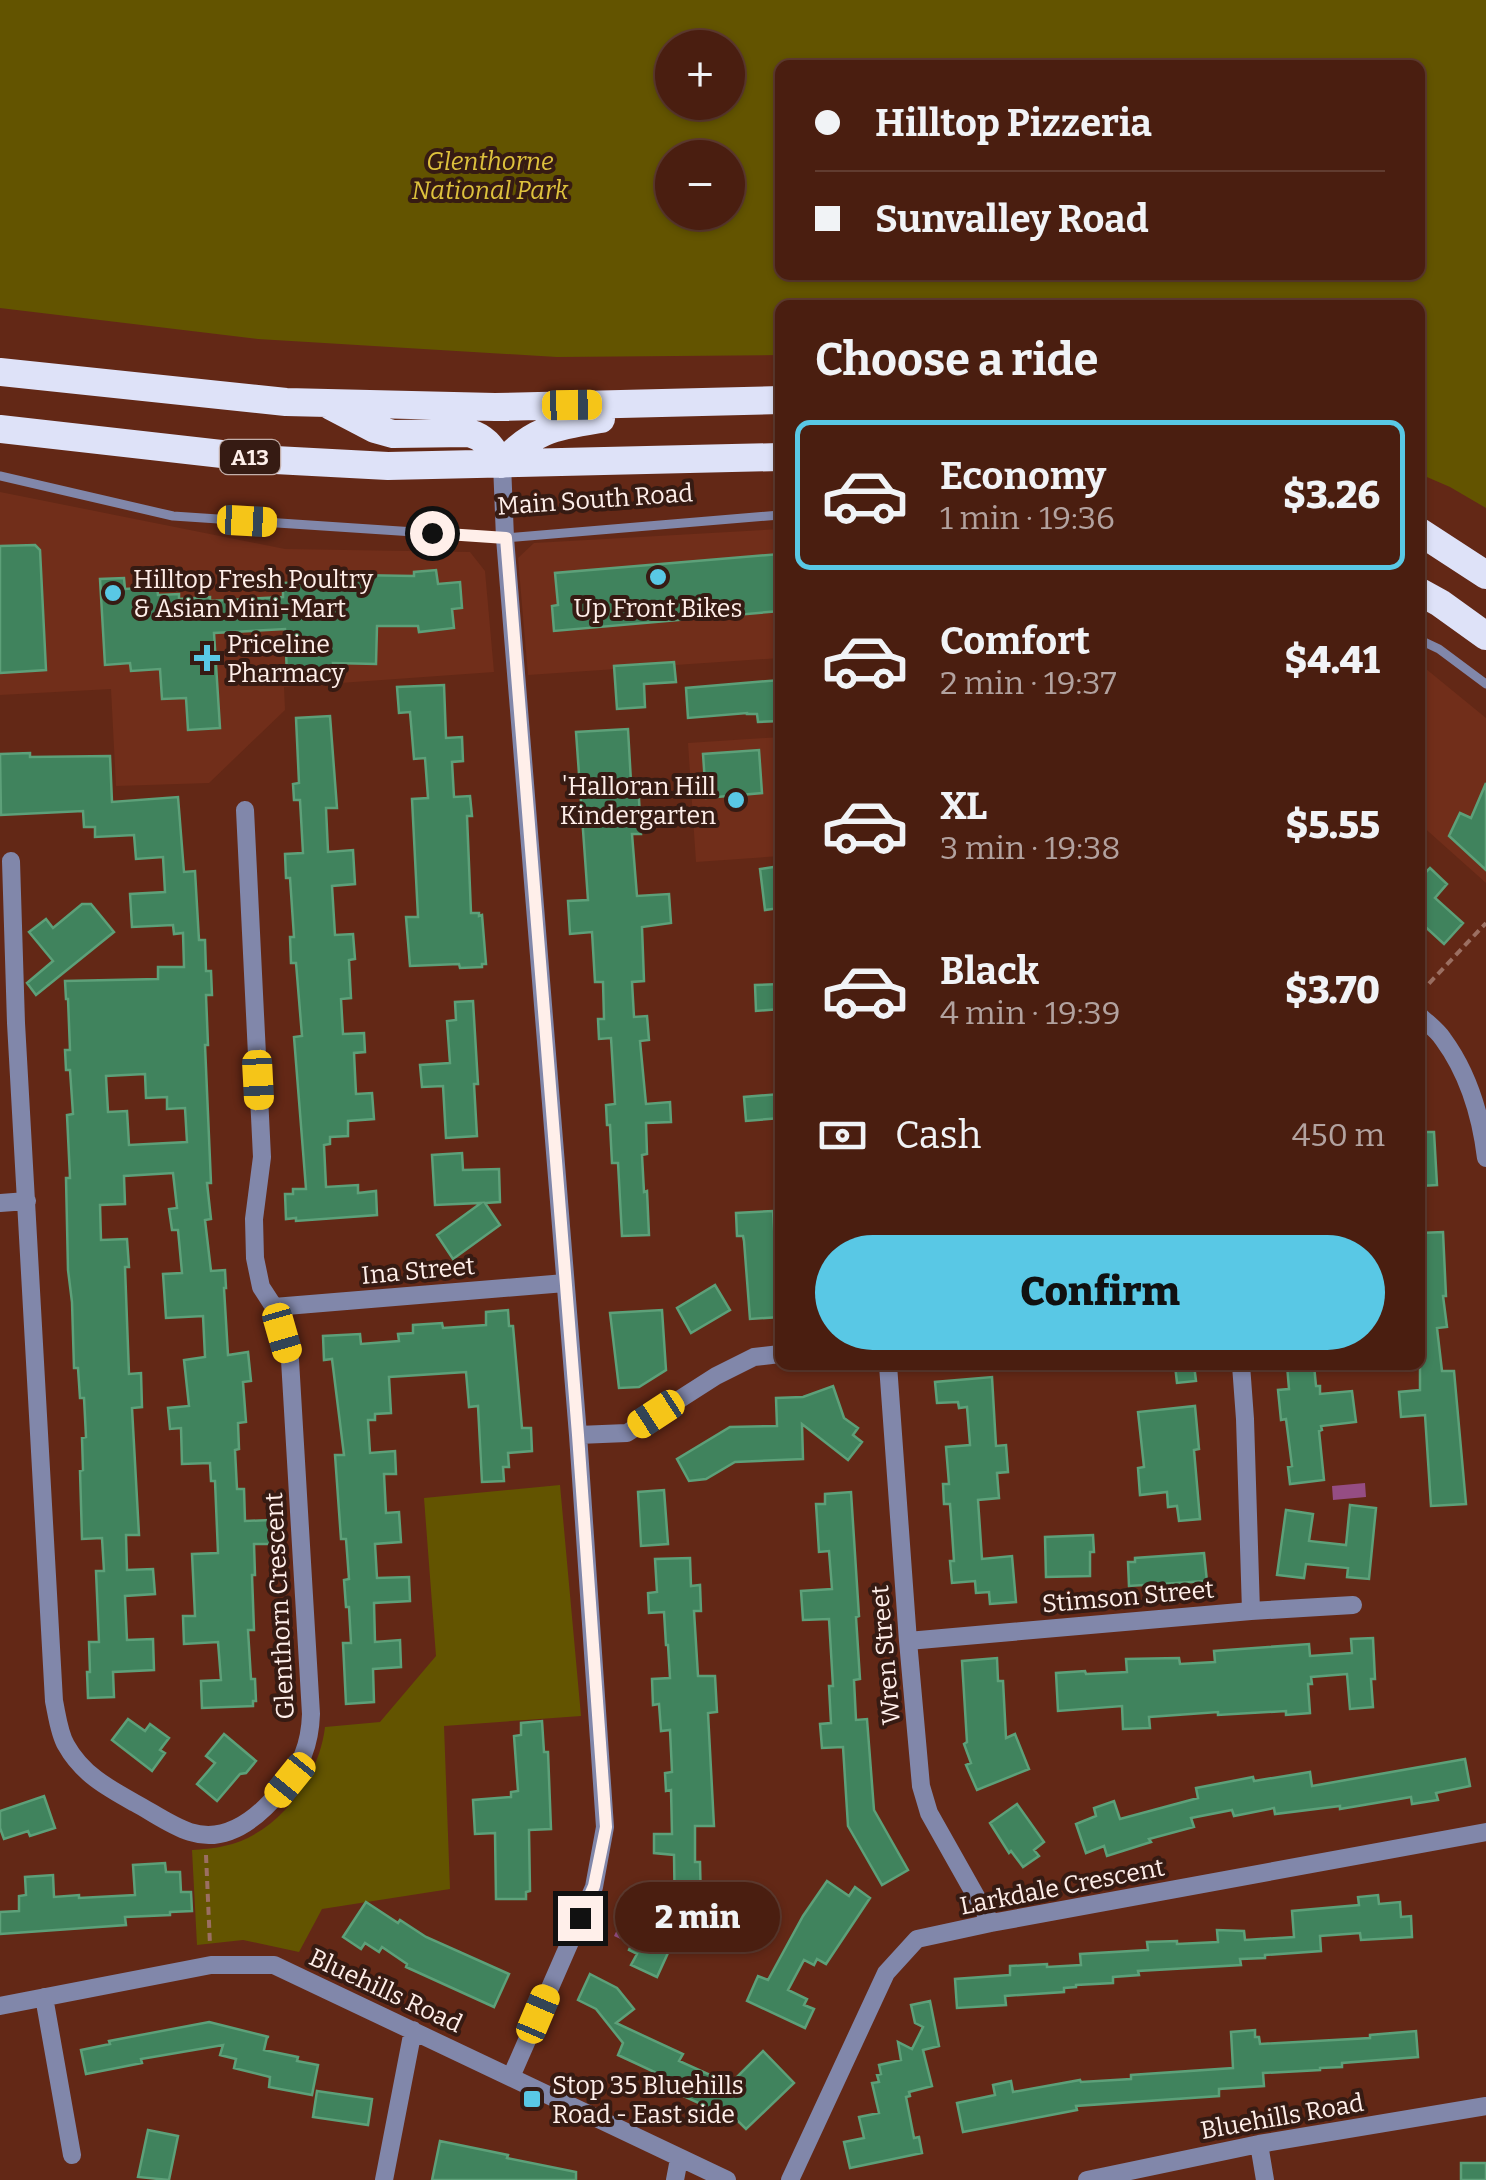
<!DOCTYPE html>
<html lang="en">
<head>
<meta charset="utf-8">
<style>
	body { margin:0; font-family:Bitter,serif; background:#542b1e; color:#f1f3f6; height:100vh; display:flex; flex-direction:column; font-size:38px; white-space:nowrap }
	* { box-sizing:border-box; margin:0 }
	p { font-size:32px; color:#b2a29f }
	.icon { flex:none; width:55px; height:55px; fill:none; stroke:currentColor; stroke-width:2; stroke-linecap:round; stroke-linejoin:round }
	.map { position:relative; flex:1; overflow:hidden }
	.details { position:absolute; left:775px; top:300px; width:650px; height:1070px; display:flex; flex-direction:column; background:#4a1e10; border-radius:15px; box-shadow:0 2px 8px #0004,0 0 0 2px #613c30 }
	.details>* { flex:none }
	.banner { position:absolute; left:775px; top:60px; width:650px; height:220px; border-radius:15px; box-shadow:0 2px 8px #0004,0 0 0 2px #613c30; display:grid; align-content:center; height:220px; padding:0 40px; background:#4a1e10 }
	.tools { position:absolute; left:655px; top:30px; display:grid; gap:20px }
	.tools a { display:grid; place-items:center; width:90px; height:90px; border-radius:50%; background:#4a1e10; box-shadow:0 2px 8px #0004,0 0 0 2px #613c30; font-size:50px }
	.end { position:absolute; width:45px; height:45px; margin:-22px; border:12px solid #ffefea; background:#111; box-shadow:0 0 0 5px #111 }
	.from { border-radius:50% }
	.bubble { position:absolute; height:70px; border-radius:35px; background:#4a1e10; box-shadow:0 2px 8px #0004,0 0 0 2px #613c30; font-size:32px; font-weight:800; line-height:70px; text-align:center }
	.car { position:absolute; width:30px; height:60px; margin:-30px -15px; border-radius:12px; box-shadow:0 0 8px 2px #0007; background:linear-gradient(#f5c518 24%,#345 0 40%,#f5c518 0 76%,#345 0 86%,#f5c518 0) }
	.banner b { display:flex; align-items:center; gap:35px; height:95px; font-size:38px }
	.banner b+b { border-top:2px solid #613c30 }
	.banner i { width:25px; height:25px; background:#f1f3f6 }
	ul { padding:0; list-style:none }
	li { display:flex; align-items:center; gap:30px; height:150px; margin:0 20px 15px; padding:0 20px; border:5px solid transparent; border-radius:15px }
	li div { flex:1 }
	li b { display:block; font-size:38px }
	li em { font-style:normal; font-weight:800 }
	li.current { border-color:#59c8e5 }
	li>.icon { width:90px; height:90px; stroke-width:1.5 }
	h2 { padding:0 40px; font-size:45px; line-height:120px }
	.pay { display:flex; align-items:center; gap:25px; height:110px; padding:0 40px; font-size:38px }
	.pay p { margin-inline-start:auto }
	.button { display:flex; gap:20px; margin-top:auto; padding:20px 40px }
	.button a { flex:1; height:115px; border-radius:60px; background:#59c8e5; color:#111; font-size:40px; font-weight:800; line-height:115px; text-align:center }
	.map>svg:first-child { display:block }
	.built { fill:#712e1a }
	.green { fill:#635400; fill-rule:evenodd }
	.water { fill:#954d83 }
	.building { fill:#40835d; stroke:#5da079; stroke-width:2.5; fill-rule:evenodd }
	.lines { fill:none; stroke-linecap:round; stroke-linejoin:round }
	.path { stroke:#9b6f62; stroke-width:4; stroke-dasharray:8 5; stroke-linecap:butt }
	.service { stroke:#8187aa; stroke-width:9 }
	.minor { stroke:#8187aa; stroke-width:18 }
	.trunk { stroke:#dee2f8; stroke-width:28 }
	.route { stroke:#ffefea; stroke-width:12 }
	.poi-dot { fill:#59c8e5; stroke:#361b13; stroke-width:4 }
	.labels { text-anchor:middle; stroke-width:8; stroke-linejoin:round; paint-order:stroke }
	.shield { fill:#361b13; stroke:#c3afaa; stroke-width:2.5 }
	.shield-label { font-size:22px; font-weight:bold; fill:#ffefea }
	.park-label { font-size:25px; font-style:italic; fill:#dec23d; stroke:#361b13 }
	.street-label { font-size:25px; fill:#ffefea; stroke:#361b13 }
	.poi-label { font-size:25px; fill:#ffefea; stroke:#361b13; text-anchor:start }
</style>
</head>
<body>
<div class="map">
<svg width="1486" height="2180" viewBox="0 0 1486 2180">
	<rect width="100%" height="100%" fill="#632816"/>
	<path class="built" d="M0,492L285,549L470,552L485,571L494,672L284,687L285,710L209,783L116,786L111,689L0,695Z
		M780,529V658L528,675L518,558L534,543Z
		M1420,664L1486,718V883L1420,824Z
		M780,737V856L696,862L688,743Z"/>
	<path class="green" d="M0,0H1486V508L1450,487L1420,474V305H780V355L557,357L258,339L0,308ZM672,48H728V102H672ZM780,65H1420V275H780ZM672,158H728V212H672Z
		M560,1485L581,1716L444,1726L450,1889L322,1909L299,1952L243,1940L197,1945L192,1850C202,1849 213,1849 224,1846C277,1835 319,1779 325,1727L380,1722L436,1656L424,1498Z"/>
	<path class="water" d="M1365,1483L1366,1497L1333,1500L1332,1486Z
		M637,1912L641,1922L635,1924L627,1942L614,1936L623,1917Z"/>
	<path class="building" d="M35,545L40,550L46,670L0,673V546Z
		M780,554V611L554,631L552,606L558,605L555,573Z
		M436,570L438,584L460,582L462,608L452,609L454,628L419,632L418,626H377L376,664L333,663L334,673L287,675L285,629L214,633L220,728L188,730L186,698L162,699L160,669L131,671L130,663L105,665L100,579L124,578L125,589L157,587L158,595L179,594V599L210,597V601L283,597V583L354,580V575L414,576V572Z
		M674,662L676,682L644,684L645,707L617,709L614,666Z
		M780,680V721L758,722L757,714H747V713L688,718L686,688Z
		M444,685L446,738L462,737L463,761L452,762L454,797L470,796L472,816H467L471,913H479V916L482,915L486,964H482V967L460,968L459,964L410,966L406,917H418L412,799L428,798L425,758L414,759L410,712L399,713L397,687Z
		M330,716L337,808H326L328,852L353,850L355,884L332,886L335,935L353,934L355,959L349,960L351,998L341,999L343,1034L364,1033L365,1052L354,1053L356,1094L372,1093L374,1119L348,1121V1136L330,1137V1144L324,1145L326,1187L358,1185V1193L376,1191L377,1215L296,1221V1218L286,1219L285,1194H293V1189H306L294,1037L302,1036L296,963H291L290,937H294L290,878H286L285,854L303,853L300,800H294L293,784L299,783L296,718Z
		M628,729L631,782H638L641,834H632L637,896L669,894L671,923L642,927L644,981L632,982L634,1017L647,1016L649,1040L640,1041L646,1104L670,1102L671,1122L646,1123L647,1154L642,1155L644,1192L647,1191L649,1235L622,1236L618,1163H612L610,1125H607L606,1105L615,1104L611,1038L599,1039L598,1019H604L603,982H595L592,932L570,934L568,901L588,900L576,732Z
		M759,750L762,793L706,798L703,754Z
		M30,753V757L110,756L112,802L178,797L184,872L195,871L199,940H205L206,971H211L212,995H206L208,1045H205L211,1183H207L211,1219L205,1220L211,1271L225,1270L226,1288H224L228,1355L248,1352L251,1381L243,1382L246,1422L238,1423L239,1449L235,1450L237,1489H244L245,1521L270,1520L271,1544H254L255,1575H252L254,1630H248L251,1679H255L256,1701H253V1706L202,1708L201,1681L221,1680L218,1642L184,1644L183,1616H195L192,1554L218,1553L215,1481H211L210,1463L182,1464L181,1428L170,1429L168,1408L189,1406L184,1360L205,1357L203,1316L166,1318L163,1274L182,1273L178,1230H172L169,1209L177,1208L173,1173L124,1176L125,1204L100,1205L101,1240L127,1239L129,1267H125L129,1374L141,1373L142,1407L132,1408L139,1535H126L127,1570L153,1569L155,1594L125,1596L127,1640L153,1639L154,1670L113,1672L114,1697L88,1698L87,1672H90L89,1642H99L96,1571H104L102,1538L82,1539L80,1471L83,1470L82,1438L86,1437L84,1398H80L78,1368H74L72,1302L68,1270L66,1178H70L67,1115L73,1114L70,1070H66L65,1050H70L68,999H66L65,981L158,979V967H184L183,933L174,934L173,925L132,927L130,894L165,892L163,857L136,859L134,835L95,837V827H84L83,811L1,815L0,754ZM145,1074L146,1098L167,1097V1109L185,1108L187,1142L129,1145L127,1111L108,1112L106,1076Z
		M1486,783V870L1449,836L1460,813L1471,818Z
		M780,866V908L765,910L760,869Z
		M1430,868L1447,884L1435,898L1463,923L1444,944L1420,922V878Z
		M82,904H91L114,932L36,995L27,983L53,961L29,932L46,919L53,928Z
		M780,984V1009L756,1011L755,985Z
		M473,1001L478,1084H474L477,1136L446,1138L443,1086L422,1087L420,1065L450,1063L447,1021L456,1020L455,1002Z
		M780,1094V1118L746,1121L744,1097Z
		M1420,1132H1434L1437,1185L1420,1186Z
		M462,1153L463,1170L499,1169L500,1202L485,1203L500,1225L453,1259L437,1235L481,1203L435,1205L432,1155Z
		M773,1211L776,1260H780V1317L750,1319L744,1241L743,1236H737L736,1213Z
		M1443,1232L1446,1296H1443L1447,1327L1437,1328L1442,1371H1454L1466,1504L1431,1506L1425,1415L1401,1417L1399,1392L1420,1390V1233Z
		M715,1285L730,1310L691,1333L677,1308Z
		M508,1310L509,1326H513L522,1428H531L532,1451L508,1453L509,1467H503L504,1481L482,1482L478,1406L469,1407L466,1372L389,1377L391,1413L375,1414V1420H368L370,1453L395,1451L396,1474H384L386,1513L399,1512L401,1542L375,1544L377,1578L409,1577L410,1601L374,1603L375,1642L400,1640L401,1667L373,1669L374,1702L346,1704L343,1643H351L349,1607H346L344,1580L349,1579L346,1539H341L335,1455H344L332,1359L324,1360L323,1336L360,1334L361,1344L399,1341L398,1334L413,1333V1325L442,1323L443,1328L486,1325V1312Z
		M662,1310L666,1370L639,1387L619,1388L610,1313Z
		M1175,1365H1194L1196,1381L1177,1383Z
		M1287,1365H1314L1316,1386H1320V1394L1352,1391L1356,1422L1321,1426L1322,1430L1319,1431L1324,1480L1290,1484L1288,1467L1292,1466L1286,1419L1281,1420L1278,1390L1289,1389Z
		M992,1377L996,1446L1006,1445L1008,1472L997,1473L999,1498L978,1500L982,1559L1012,1556L1016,1602L990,1604L989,1592L976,1593L975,1581L952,1583L950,1561H954L950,1504H944L943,1484H949L946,1447L970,1445L967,1407L959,1408L958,1402L937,1403L935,1382Z
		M833,1386L844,1418L858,1428L853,1435L862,1442L848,1460L802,1424L803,1459L735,1462L706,1479L689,1481L677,1459L730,1427L777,1426L776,1398L803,1397Z
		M1195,1406L1199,1449L1194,1450L1200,1519L1179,1521L1177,1506L1168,1507L1167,1492L1140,1495L1138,1468L1144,1467L1138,1412Z
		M664,1490L668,1544L641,1546L638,1492Z
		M851,1492L859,1616L856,1617L860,1679L854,1680L856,1720L867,1719L874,1810L908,1870L882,1885L848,1826L843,1747L822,1748L820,1724L831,1723L829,1686H833L829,1619L803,1620L801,1591L832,1589L829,1551L819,1552L816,1504H825V1494Z
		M1350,1505L1376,1508L1369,1579L1347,1577L1348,1568L1306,1564L1304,1578L1277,1575L1286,1510L1313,1514L1309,1541L1346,1545Z
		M1093,1535L1094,1552H1090V1576L1046,1577L1045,1537Z
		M1204,1553L1207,1581L1129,1586L1128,1562H1135V1558Z
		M690,1558L691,1586L700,1585L701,1611H694L698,1676H715L717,1712L708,1713L714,1826H695V1862H700L701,1906H693V1919H675L674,1855L654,1853V1834H672L671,1790L666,1791L665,1773L672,1772L670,1730L661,1731L659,1704L653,1705L652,1679L670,1678L668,1645H666L664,1612L649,1613L648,1593L657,1592L655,1559Z
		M1373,1638L1375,1679H1371L1373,1707L1350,1709L1347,1674L1311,1677L1312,1684H1308L1310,1713L1286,1715V1711L1218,1715V1712L1149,1717L1150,1728L1123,1729L1122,1706L1058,1711L1056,1673L1085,1671L1086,1674L1127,1672L1126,1659L1179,1658L1180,1664L1215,1662L1214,1651L1309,1644L1310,1656L1352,1653L1351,1639Z
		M997,1658L998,1681H1003L1006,1738L1015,1734L1029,1769L977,1790L966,1765L971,1763L964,1744L967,1742L962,1661Z
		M128,1719L145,1731L150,1724L169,1738L160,1750L165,1753L152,1771L112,1740Z
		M542,1721L544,1752H548L551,1829L529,1830L530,1891L526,1892V1899H496L495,1833L475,1834L473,1800L511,1797V1792L518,1791L514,1736L521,1735V1723Z
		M224,1734L256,1761L246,1773L240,1774L217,1801L197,1784L215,1763L206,1756Z
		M1465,1759L1470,1786L1436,1793L1438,1800L1412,1804L1411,1797L1340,1809V1806L1275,1814L1274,1808L1234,1816L1232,1810L1191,1818L1194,1827L1149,1839L1151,1842L1107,1856L1104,1846L1086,1853L1076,1824L1096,1816L1094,1808L1114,1801L1120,1819L1198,1798L1196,1788L1253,1777L1254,1781L1310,1772L1312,1786Z
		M44,1796L55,1828L30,1836L28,1831L4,1839L0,1828V1811Z
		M1017,1804L1044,1842L1034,1850L1039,1856L1023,1867L1011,1851L1009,1853L990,1823Z
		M165,1863L166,1872H180L181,1892H191L192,1911L170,1912V1915L125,1917L126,1925L0,1934V1912L19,1911V1896L26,1895L25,1877L53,1875L54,1897L79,1895V1898L135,1895L133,1865Z
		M827,1881L849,1896L855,1887L870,1898L826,1964L817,1959L814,1965L804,1960L788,1990L807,1999L804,2005L814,2009L805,2028L747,2001L758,1976L768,1980L803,1916Z
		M1378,1895L1379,1904L1400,1902L1401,1917L1411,1916L1412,1937L1361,1940L1360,1933L1320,1936L1321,1951L1265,1955V1958L1240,1959L1241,1965L1138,1971L1139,1975L1113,1977V1983L1076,1985V1987L1064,1988V1992L1005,1996L1006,2005L957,2008L955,1979L1010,1975V1966L1047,1964V1967L1081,1965L1080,1954L1148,1950L1147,1942L1177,1941V1944L1218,1942L1217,1930L1244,1931L1245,1940L1294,1937L1292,1911L1359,1905L1358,1897Z
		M366,1902L398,1923L400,1920L426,1937L509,1974L494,2007L406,1967L407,1964L382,1947L379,1952L365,1943L361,1949L343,1937Z
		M652,1921L677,1933L657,1977L631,1965L637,1954L629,1950L638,1930L646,1933Z
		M590,1974L617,1988L634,2009L616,2023L683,2054L679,2061L730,2084L763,2051L794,2083L746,2129L738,2121L670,2090L674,2081L618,2055L623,2043L596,2009L578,2000Z
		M930,2001L939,2046L923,2050L932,2086L909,2092L910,2096L906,2097L914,2138L919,2137L922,2153L850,2168L844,2142L864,2138L859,2117L879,2113L872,2083L879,2082L877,2075L881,2074L879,2065L901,2060L898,2042L912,2049L923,2027L915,2023L911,2005Z
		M209,2022L269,2037H267L264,2050L298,2057L297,2061L318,2065L312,2095L269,2087L270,2077L234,2068L236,2059L220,2055L223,2045L141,2059L142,2063L86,2074L81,2050L110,2044L109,2041Z
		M1255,2030V2037H1259L1260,2044L1370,2038V2035L1416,2031L1418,2057L1342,2063V2067L1320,2068V2070L1263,2073L1264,2086L1219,2089V2096L1076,2106L1077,2110L963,2132L957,2103L995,2095L993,2085L1011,2081L1013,2092L1080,2080L1081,2082L1131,2079V2075L1233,2068L1231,2032Z
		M317,2091L372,2099L368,2125L313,2117Z
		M148,2130L178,2136L169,2180L138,2177Z
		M440,2141L508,2155L507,2158L576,2172V2180H432Z
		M1461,2163H1486V2180H1461Z"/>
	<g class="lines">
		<path class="path" d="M1420,993L1486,923
			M206,1855L210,1945"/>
		<path class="service" d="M0,476L173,516L505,538L780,515
			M1420,640L1439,649L1486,684"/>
		<path class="minor" d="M502,464L505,538L578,1435L605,1827L594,1887L511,2077
			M11,861L16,1023L54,1701C57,1715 59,1733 66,1745C82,1774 108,1788 135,1803C152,1812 171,1826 190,1832C227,1844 259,1817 281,1790C301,1766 310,1745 311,1714L290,1360L274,1307L261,1287L255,1258L254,1219L262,1157L245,810
			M1420,1016C1427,1023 1437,1030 1443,1039C1468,1073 1481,1117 1486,1158
			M0,1203L27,1201
			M274,1307L565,1283
			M888,1365L908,1641L921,1786L929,1813L991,1923
			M1241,1365L1245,1419L1251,1611
			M578,1435L627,1433L716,1376L754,1357L780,1354
			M908,1641L1251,1611L1353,1605
			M44,1997L72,2155
			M0,2006L211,1965H274L727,2180
			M1259,2144L1265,2180
			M384,2180L413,2030
			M675,2180L679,2159
			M790,2180L886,1973L917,1939L991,1923L1486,1832
			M1087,2180L1259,2144L1486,2106"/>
		<path class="trunk" d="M0,372L286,402L495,407L780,400
			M331,406L375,429L393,434L469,433C487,438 492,449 502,464
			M0,429L275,460L388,466L780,457
			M502,464C532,429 558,426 601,419
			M1420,532L1486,575
			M1420,592L1440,603L1486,636"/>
	</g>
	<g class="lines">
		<path class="route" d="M432,533L506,538L578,1435L606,1827L594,1886L580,1918"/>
	</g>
	<g class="poi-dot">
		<circle cx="658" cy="577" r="10"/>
		<circle cx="113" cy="593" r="10"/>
		<path d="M202 643h10v10h10v10h-10v10h-10v-10h-10v-10h10z"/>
		<circle cx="736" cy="800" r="10"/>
		<rect x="522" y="2089" width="20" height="20" rx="5"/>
	</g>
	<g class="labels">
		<rect class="shield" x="220" y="440" width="60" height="34" rx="8"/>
		<g class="shield-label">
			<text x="250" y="465">A13</text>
		</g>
		<g class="park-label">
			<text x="490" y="170">Glenthorne<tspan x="490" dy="29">National Park</tspan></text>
		</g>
		<g class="street-label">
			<text transform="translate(595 499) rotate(-4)" y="9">Main South Road</text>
			<text transform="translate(418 1270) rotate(-5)" y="9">Ina Street</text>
			<text transform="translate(1128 1596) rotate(-5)" y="9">Stimson Street</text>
			<text transform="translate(279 1606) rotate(-93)" y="9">Glenthorn Crescent</text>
			<text transform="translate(885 1655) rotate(-95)" y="9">Wren Street</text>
			<text transform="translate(1062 1886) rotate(-11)" y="9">Larkdale Crescent</text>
			<text transform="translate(386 1990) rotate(25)" y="9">Bluehills Road</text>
			<text transform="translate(1282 2116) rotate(-10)" y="9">Bluehills Road</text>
		</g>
		<g class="poi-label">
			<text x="133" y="588">Hilltop Fresh Poultry<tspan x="133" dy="29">&amp; Asian Mini-Mart</tspan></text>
			<text x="658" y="617" text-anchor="middle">Up Front Bikes</text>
			<text x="227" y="653">Priceline<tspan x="227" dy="29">Pharmacy</tspan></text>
			<text x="716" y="795" text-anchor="end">'Halloran Hill<tspan x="716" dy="29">Kindergarten</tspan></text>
			<text x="552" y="2094">Stop 35 Bluehills<tspan x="552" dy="29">Road - East side</tspan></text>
		</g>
	</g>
</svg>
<div class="tools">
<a>+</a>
<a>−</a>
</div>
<i class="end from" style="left:432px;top:533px"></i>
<i class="end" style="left:580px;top:1918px"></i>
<div class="bubble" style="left:615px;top:1882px;width:165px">2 min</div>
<i class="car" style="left:572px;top:405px;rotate:89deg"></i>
<i class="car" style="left:247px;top:521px;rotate:93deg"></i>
<i class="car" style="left:258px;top:1080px;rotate:177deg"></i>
<i class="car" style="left:282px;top:1333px;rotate:164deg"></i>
<i class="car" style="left:656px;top:1414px;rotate:237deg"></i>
<i class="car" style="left:290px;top:1780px;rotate:219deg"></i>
<i class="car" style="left:538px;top:2014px;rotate:23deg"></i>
<div class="banner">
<b><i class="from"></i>Hilltop Pizzeria</b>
<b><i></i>Sunvalley Road</b>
</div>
<section class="details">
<h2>Choose a ride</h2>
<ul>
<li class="current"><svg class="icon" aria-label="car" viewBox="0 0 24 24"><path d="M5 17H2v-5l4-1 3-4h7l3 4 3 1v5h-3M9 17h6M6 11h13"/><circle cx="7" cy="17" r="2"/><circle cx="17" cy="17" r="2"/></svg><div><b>Economy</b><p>1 min · 19:36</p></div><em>$3.26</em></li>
<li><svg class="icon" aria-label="car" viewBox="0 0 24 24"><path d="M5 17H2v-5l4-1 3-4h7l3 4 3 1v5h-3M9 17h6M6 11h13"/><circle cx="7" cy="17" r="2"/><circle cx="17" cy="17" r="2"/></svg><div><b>Comfort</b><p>2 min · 19:37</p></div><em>$4.41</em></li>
<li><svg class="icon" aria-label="car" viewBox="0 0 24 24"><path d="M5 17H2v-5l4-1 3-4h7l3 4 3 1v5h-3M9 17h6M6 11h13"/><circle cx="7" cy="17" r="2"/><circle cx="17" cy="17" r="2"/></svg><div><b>XL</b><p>3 min · 19:38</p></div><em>$5.55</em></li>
<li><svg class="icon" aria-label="car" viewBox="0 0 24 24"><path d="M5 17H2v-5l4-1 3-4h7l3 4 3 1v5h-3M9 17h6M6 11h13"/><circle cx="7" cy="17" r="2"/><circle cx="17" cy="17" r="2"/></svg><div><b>Black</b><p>4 min · 19:39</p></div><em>$3.70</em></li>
</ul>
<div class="pay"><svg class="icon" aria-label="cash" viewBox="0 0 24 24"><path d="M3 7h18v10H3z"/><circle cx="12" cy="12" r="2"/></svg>Cash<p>450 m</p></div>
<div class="button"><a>Confirm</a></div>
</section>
</div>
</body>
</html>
